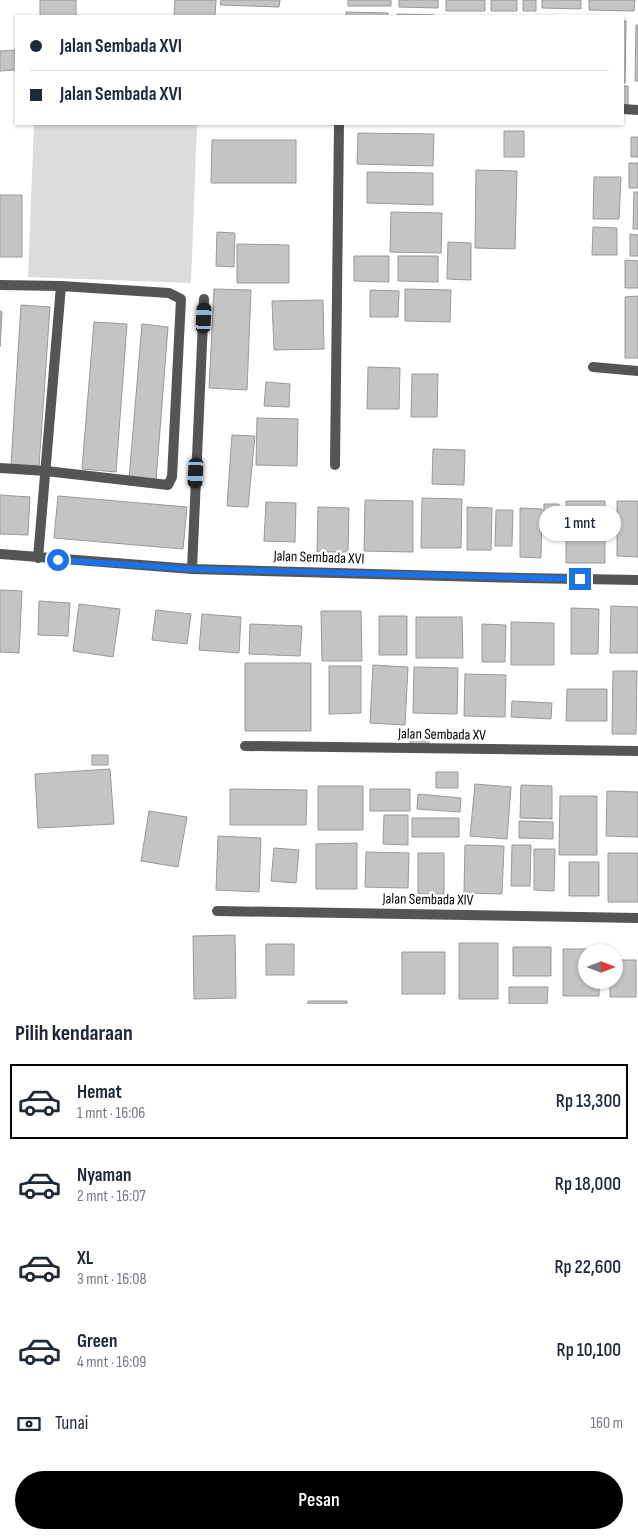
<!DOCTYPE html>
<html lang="id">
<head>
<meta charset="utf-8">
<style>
	body { margin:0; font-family:"Sofia Sans Condensed",sans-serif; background:#f6f6f7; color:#1f2937; height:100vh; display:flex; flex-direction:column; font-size:19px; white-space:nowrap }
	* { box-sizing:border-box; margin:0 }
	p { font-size:16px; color:#747a83 }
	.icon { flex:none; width:28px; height:28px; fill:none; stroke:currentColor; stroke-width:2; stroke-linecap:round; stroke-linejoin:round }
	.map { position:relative; height:1004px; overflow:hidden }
	.side { display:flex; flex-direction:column; background:#fff; flex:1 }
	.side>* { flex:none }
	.top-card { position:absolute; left:15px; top:15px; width:609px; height:110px; border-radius:0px; box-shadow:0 1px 4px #0004; display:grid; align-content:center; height:110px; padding:0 15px; background:#fff }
	.needle { width:32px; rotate:90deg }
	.buttons { position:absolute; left:578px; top:944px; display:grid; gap:10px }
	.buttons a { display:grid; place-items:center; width:45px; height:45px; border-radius:50%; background:#fff; box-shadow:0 1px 4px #0004; font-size:25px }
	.end { position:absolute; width:22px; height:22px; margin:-11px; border:6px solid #1a73e8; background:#fff; box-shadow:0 0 0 2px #fff }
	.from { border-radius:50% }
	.bubble { position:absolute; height:35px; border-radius:18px; background:#fff; box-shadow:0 1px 4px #0004; font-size:16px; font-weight:600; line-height:35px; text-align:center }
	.car { position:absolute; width:15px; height:30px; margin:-15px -8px; border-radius:6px; box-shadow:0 0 4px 1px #0007; background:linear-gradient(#222 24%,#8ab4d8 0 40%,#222 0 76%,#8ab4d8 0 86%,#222 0) }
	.top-card b { display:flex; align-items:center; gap:18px; height:48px; font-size:19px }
	.top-card b+b { border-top:1px solid #e0e1e3 }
	.top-card i { width:12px; height:12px; background:#1f2937 }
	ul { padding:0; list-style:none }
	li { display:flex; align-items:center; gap:15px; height:75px; margin:0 10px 8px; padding:0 5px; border:2px solid transparent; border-radius:0px }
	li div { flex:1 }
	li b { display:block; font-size:19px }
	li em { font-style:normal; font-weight:600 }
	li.current { border-color:#000 }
	li>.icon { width:45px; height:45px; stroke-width:1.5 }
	h2 { padding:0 15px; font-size:22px; line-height:60px }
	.pay { display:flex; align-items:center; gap:12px; height:55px; padding:0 15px; font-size:19px }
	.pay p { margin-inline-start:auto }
	.action { display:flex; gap:10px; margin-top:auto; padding:10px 15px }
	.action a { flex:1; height:58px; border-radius:30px; background:#000; color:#fff; font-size:20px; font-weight:600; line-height:58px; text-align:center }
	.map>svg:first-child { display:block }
	.green { fill:#dcdcdc }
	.building { fill:#c4c4c4; stroke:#999 }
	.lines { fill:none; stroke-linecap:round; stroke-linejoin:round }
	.minor { stroke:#555; stroke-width:10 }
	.route { stroke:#1a73e8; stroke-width:6 }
	.labels { text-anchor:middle; stroke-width:5; stroke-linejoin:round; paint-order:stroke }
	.street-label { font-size:15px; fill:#000; stroke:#fff }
</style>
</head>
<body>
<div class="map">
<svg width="638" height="1004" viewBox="0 0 638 1004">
	<rect width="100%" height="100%" fill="#fff"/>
	<path class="green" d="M34,124H197L191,283L28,277Z"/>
	<path class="building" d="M40,0H76V16H40Z
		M175,0H216L215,16H174Z
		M221,0H280L279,7L220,5Z
		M348,0H391V6H348Z
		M399,0H438V8L399,7Z
		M446,0H485V11H446Z
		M491,0H517V11H491Z
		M523,0H536V11H523Z
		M542,0H581V9L542,8Z
		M589,0H635L634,11L589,10Z
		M346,12L388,13V16H346Z
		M397,14L435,15V16H397Z
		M622,21H626L625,83H622Z
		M636,25H638V81H635Z
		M15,50L16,70L0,71V51Z
		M622,86H628V105L622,104Z
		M504,131H524V157H504Z
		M358,133L434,134L433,166L357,164Z
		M631,137H638V157H631Z
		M212,140H296V183H211Z
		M629,163H638V188H629Z
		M476,170L517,171L515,249L475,248Z
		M367,172L433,173V205L367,203Z
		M594,177H621L619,219H593Z
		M634,192H638V229H633Z
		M0,195H22V257H0Z
		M391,212L442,213L441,253L390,252Z
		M593,227L617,228V255H592Z
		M217,232L235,233L234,267L216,266Z
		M630,234L638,235V256H630Z
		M448,242L471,243V280L447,279Z
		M237,244L289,245V283H237Z
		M354,256H389V282L354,281Z
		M398,256H438V282L398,281Z
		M625,260L638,261V288H625Z
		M214,289L251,290L247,390L209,388Z
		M405,289L451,290L450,322L405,321Z
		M370,290L399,291L398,317H370Z
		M638,296V358H625V297Z
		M323,300L324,349L274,350L272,301Z
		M21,305L50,307L39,466L11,465Z
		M0,311L2,312L0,347Z
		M94,322L127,324L116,472L82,469Z
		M142,324L168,327L156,481L129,479Z
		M368,367L400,368L399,409H367Z
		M412,374H438L437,417H411Z
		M266,382L290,384L289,407L264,406Z
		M257,418L298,419L297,466L256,465Z
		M232,435L255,436L248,507L227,506Z
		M433,449L465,450L464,485L432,484Z
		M0,495L30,497L28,535L0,534Z
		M58,496L187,507L183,549L54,538Z
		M422,498L462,499L461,548H421Z
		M365,500L413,501V552L364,551Z
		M566,501H605V563H566Z
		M617,501H638V557L617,556Z
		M266,502L296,503L295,542L264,541Z
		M544,504H559L558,533H543Z
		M318,507L349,508L348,552H317Z
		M467,507L492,508L491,550H467Z
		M520,508L542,509L541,558L520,557Z
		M496,510H513L512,546H495Z
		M0,590L22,591L19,653L0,652Z
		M39,601L70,603L68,636L38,635Z
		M79,604L120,609L113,657L73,651Z
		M611,606L638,607V653H610Z
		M571,608L599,609L598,654H571Z
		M156,610L191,614L187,644L152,640Z
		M321,611H361L362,661H322Z
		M202,614L241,617L239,653L199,650Z
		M379,616H407V655H379Z
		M416,617H462L463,658H416Z
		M511,622L554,623V665H511Z
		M250,624L302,626L300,656L249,654Z
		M482,624L506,625L505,662H482Z
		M245,663H311V731H245Z
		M373,665L408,667L405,725L370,723Z
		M329,666H361V713L329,714Z
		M414,667L458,668L457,714L413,713Z
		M613,671H637L636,734H612Z
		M465,674L506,675L505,717L464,716Z
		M567,689H607V721H566Z
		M512,701L552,703L551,719L511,717Z
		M410,731H428L429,743L410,744Z
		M92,755H108V765H92Z
		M110,769L114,824L38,828L35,774Z
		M436,772H458V788H436Z
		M475,784L511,787L507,839L470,836Z
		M521,785L552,786V819L520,818Z
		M318,786H363V830H318Z
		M230,789L307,790L306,825H230Z
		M370,789H410V811H370Z
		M607,791L638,792V837L606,836Z
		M418,794L461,798L460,812L417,809Z
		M560,796H597V855H559Z
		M149,811L187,817L178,867L141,861Z
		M384,815H408V845L383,844Z
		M412,818H459V837H412Z
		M519,821L553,822V839L519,838Z
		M218,836L261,838L259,892L216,890Z
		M357,843V889H316V844Z
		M465,845L504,846L502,894L464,893Z
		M512,845H531L530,886H511Z
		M274,848L299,850L296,883L271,881Z
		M534,849H555L554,891L534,890Z
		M366,852L409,853L408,888L365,887Z
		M418,853H444V894H418Z
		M608,853H638V902H608Z
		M569,862H599V896H569Z
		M235,935L236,998L194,999L193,936Z
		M459,943H498V999H459Z
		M266,944H294V975H266Z
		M513,947H551V976H513Z
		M563,949H599V952H586V980H599V996H563Z
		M402,952H445V994H402Z
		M614,960H636V997H610V980H614Z
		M509,987H548L547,1004H509Z
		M308,1001H347V1004H308Z"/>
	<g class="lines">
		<path class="minor" d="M622,109L638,110
			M0,285L61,286
			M593,367L638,371
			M335,465L339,124
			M0,468L46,471L168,485L172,477L181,299L169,293L61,286L38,558
			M0,554L192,569L523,578L638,580
			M192,569L204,299
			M245,746L638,751
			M217,911L638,918"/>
	</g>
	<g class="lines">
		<path class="route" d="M58,560L192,569L580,579"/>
	</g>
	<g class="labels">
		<g class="street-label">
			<text transform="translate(319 557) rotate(2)" y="5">Jalan Sembada XVI</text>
			<text transform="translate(442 734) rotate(1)" y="5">Jalan Sembada XV</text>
			<text transform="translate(428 899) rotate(1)" y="5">Jalan Sembada XIV</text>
		</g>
	</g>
</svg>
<div class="buttons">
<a><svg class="needle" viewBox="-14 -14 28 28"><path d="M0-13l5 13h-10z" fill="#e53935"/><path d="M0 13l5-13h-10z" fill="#747a83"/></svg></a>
</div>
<i class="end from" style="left:58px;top:560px"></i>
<i class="end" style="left:580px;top:579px"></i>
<div class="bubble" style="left:539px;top:506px;width:82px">1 mnt</div>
<i class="car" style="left:204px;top:318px;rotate:3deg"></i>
<i class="car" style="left:196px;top:473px;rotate:183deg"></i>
<div class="top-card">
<b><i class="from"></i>Jalan Sembada XVI</b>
<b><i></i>Jalan Sembada XVI</b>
</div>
</div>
<section class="side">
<h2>Pilih kendaraan</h2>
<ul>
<li class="current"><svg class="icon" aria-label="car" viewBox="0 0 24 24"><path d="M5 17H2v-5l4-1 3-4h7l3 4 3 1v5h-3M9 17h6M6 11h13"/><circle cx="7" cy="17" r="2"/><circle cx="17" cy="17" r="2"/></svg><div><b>Hemat</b><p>1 mnt · 16:06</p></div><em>Rp 13,300</em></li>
<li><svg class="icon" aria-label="car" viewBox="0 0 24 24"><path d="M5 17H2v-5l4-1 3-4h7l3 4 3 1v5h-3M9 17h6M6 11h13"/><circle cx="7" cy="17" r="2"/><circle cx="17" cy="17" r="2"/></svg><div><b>Nyaman</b><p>2 mnt · 16:07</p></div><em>Rp 18,000</em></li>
<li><svg class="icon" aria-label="car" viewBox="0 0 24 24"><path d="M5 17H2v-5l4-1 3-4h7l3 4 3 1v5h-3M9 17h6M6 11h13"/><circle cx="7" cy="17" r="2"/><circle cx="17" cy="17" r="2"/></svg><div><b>XL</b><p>3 mnt · 16:08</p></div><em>Rp 22,600</em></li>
<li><svg class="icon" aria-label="car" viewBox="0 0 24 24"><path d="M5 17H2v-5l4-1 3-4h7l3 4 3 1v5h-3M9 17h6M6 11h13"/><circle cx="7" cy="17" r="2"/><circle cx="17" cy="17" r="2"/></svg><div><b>Green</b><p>4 mnt · 16:09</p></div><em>Rp 10,100</em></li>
</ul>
<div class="pay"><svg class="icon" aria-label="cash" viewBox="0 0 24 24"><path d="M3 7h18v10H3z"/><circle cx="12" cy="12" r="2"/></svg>Tunai<p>160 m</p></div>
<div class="action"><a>Pesan</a></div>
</section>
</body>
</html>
